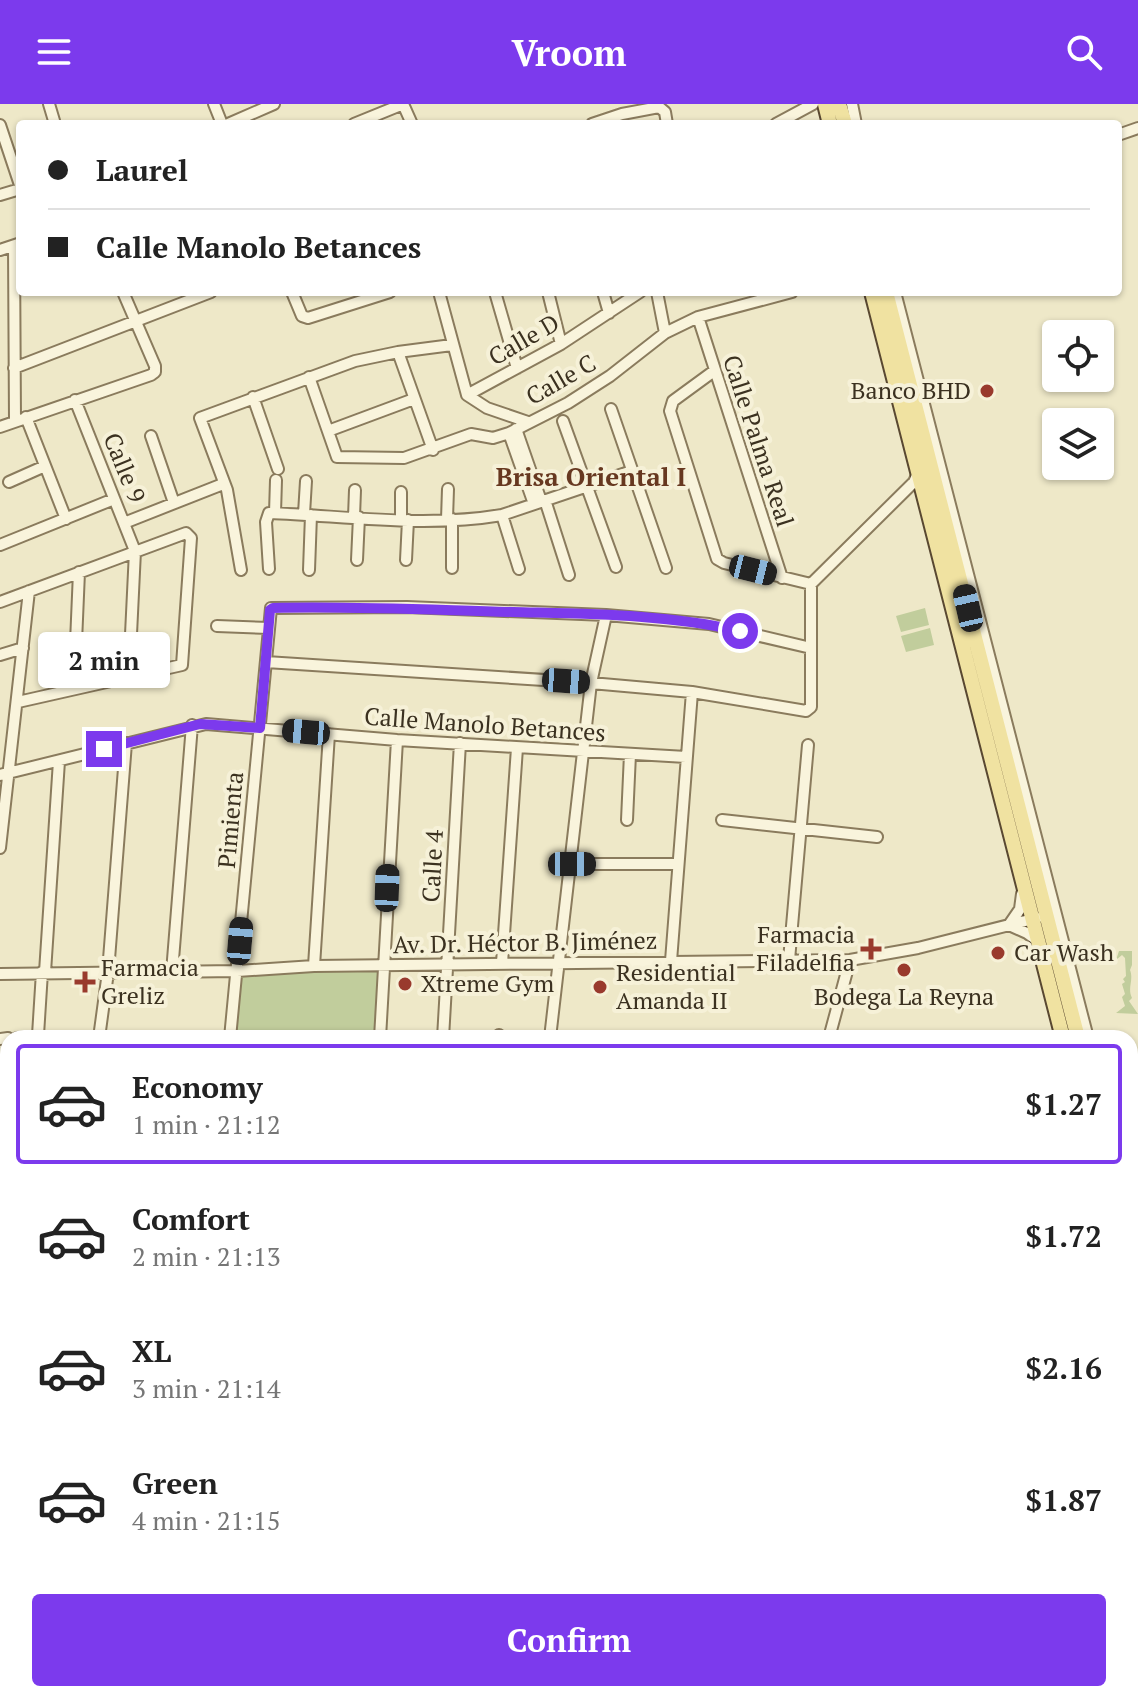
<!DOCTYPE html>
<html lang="en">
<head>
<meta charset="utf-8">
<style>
	body { margin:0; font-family:"PT Serif",serif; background:#f6f6f6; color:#222; height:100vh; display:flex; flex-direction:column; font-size:30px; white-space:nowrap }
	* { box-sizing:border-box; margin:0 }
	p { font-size:26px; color:#767676 }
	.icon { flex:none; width:44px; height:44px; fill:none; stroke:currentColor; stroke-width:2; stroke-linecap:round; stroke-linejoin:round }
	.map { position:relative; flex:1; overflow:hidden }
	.side { position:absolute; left:0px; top:926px; width:1138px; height:672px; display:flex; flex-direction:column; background:#fff; border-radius:24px 24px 0 0; box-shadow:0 2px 6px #0004 }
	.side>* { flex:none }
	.hud { position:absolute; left:16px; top:16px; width:1106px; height:176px; border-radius:8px; box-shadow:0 2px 6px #0004; display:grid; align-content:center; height:176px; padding:0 32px; background:#fff }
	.fabs { position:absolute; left:1042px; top:216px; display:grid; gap:16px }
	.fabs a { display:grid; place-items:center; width:72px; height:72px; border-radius:8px; background:#fff; box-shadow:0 2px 6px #0004; font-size:40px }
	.end { position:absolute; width:36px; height:36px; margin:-18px; border:10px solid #7c3aed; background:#fff; box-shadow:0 0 0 4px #fff }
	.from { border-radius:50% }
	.bubble { position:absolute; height:56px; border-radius:8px; background:#fff; box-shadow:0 2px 6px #0004; font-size:26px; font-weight:600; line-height:56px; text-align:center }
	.car { position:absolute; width:24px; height:48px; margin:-24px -12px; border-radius:10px; box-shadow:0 0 6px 2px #0007; background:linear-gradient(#222 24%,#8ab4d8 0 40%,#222 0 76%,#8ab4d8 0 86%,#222 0) }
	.hud b { display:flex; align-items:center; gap:28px; height:76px; font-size:30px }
	.hud b+b { border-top:2px solid #e0e0e0 }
	.hud i { width:20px; height:20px; background:#222 }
	ul { padding:14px 0 0; list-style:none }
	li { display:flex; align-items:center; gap:24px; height:120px; margin:0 16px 12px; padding:0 16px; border:4px solid transparent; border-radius:8px }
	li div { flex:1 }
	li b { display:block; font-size:30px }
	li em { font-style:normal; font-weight:600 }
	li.selected { border-color:#7c3aed }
	li>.icon { width:72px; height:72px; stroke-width:1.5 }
	.cta { display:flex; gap:16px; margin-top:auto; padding:16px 32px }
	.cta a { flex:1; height:92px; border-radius:8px; background:#7c3aed; color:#fff; font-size:32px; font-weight:600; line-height:92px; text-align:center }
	header { display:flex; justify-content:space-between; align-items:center; height:104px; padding:0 32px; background:#7c3aed; color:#fff; font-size:36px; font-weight:600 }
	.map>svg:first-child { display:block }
	.green { fill:#c1cd9c }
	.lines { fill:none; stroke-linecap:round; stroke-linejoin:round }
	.minor-casing { stroke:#8a7b5d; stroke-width:14 }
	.major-casing { stroke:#594831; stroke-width:18 }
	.minor { stroke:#f9f4dc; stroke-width:10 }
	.major { stroke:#f0e2a1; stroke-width:14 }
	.route { stroke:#7c3aed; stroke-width:10 }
	.poi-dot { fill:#993a2d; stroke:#f6f1d8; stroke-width:3 }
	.labels { text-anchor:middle; stroke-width:8; stroke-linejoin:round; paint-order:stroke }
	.street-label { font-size:24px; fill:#3b3120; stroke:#f6f1d8 }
	.poi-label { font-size:24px; fill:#3b3120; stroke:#f6f1d8; text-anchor:start }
	.neighbourhood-label { font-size:26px; font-weight:bold; fill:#673820; stroke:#f6f1d8 }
</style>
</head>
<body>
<header><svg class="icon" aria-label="menu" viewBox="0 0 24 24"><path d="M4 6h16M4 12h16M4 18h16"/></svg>Vroom<svg class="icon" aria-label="search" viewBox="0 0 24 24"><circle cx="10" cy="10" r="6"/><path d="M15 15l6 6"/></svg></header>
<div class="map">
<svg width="1138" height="1598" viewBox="0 0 1138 1598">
	<rect width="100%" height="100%" fill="#eee8c8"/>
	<path class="green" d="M925,504L929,521L901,528L896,512Z
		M930,524L934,541L906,548L901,532Z
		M1119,847H1132V861L1130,866C1134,876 1127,884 1132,894L1129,897L1138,910L1116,909L1125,902L1122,893L1125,890L1122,880L1125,878L1123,875L1126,872L1125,854L1122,851L1116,856Z
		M379,865L378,934H235L241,867Z"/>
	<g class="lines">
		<defs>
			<path id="minor" d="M49,0L55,20
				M214,0L222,20
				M403,0L412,20
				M852,0L856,20
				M228,20L274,0
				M354,20L403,0
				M592,20L622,10L659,3L665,8L667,20
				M776,20L813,0
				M0,21L20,81
				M1118,31L1138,24
				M0,91L20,85
				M14,142L15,317
				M0,146L18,140
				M292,188L302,212L308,214L390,188
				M439,188L467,291L487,304L528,318
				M495,188L517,264
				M548,188L561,240
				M603,188L609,209
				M657,188L665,229
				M895,188L1088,934
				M698,213L782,474
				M398,248L433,346
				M14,264L211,188
				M714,267L673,297L670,307L717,455L724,459L811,480
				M309,273L337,353L404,354L471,330L493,334L509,329L568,299L610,272L665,229L698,213L792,188
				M467,291L561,240L640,188
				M253,293L278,365
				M75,296L135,447L129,572
				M611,305L666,464
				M26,313L66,415
				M563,317L616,463
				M0,323L151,271L155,268V262L123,188
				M516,325L541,397
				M328,327L414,295
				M509,329L534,400
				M151,332L174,399
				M9,378L45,362
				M545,396L569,471
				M275,409L276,376
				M304,410L306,377
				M502,411L519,465
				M354,413L355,386
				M447,415L448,385
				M452,415V464
				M401,416V388
				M124,419L223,380
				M0,441L114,395
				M357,456L359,413
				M406,456L408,416
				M269,465L266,418L269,409C346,412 425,424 502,411L632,367
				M241,466L227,386L200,314L355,257L398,248L452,241
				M309,466L311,411
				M0,498L186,429L191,434L182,561L18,598
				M217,522L269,524
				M0,551L23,544
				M266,558L591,579L692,588L806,607L811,603V480L914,378L919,367
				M74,585L79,468
				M0,671L206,620L397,636L686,653
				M627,716L630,650
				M722,716L877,733
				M0,744L29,487
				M572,760H677
				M1022,790L1020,805L1009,821L1027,829L1038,837
				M789,856L808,641
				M671,857L692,588
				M502,859L517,644
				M314,862L329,630
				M45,868L59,657
				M172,868L192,621
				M0,870L237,867L314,862L850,856L918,844L1037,814
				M17,934L35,933L38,931L42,868
				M99,934L108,868L126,639
				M230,934L271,504L407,503L606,511L709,520L811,544
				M380,934L397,636
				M443,934L460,639
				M499,934V931
				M550,934L591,579L606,511
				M829,934L850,856
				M0,935L8,934
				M0,990L8,989
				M0,1048H8
				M1130,1096L1138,1126
				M0,1105L8,1104
				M0,1163H8
				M0,1442H8
				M0,1512H8
				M1130,1539L1138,1537
				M1130,1550L1138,1584
				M19,1590L20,1598
				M87,1590L88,1598
				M154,1590L155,1598
				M225,1590L226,1598
				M286,1590L287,1598
				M396,1590L399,1598
				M865,1590L869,1598
				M918,1590L921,1598
				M970,1590L973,1598
				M483,1598L484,1590
				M541,1598V1590
				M600,1598V1590
				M760,1598L761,1590
				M816,1598L818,1590"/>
			<path id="major" d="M825,0L830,20
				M839,0L845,20
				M872,188L1063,934
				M886,188L1078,934
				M1130,1135L1138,1167
				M1130,1194L1138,1225"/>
		</defs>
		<use href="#minor" class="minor-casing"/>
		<use href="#major" class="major-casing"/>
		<use href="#minor" class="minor"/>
		<use href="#major" class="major"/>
	</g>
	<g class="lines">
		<path class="route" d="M104,645L200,620L260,624L270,506L273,504C354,502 433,506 513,508C588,510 666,510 740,527"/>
	</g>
	<g class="poi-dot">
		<circle cx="987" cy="287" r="8"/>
		<path d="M867 833h8v8h8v8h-8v8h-8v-8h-8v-8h8z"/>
		<circle cx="998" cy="849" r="8"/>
		<circle cx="904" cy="866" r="8"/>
		<path d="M81 866h8v8h8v8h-8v8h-8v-8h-8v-8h8z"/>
		<circle cx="405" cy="880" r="8"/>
		<circle cx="600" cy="883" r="8"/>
	</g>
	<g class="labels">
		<g class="street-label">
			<text transform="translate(524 236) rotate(-30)" y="8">Calle D</text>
			<text transform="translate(561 276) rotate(-30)" y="8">Calle C</text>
			<text transform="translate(758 337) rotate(72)" y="8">Calle Palma Real</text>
			<text transform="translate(124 364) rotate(68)" y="8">Calle 9</text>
			<text transform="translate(485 621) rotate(4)" y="8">Calle Manolo Betances</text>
			<text transform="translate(231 716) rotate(-85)" y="8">Pimienta</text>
			<text transform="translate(433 762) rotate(-87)" y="8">Calle 4</text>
			<text transform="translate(525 839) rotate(-1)" y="8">Av. Dr. Héctor B. Jiménez</text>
		</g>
		<g class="poi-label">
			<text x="971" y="295" text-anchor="end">Banco BHD</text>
			<text x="855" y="839" text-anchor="end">Farmacia<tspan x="855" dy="28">Filadelfia</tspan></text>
			<text x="1014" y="857">Car Wash</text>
			<text x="101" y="872">Farmacia<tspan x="101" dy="28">Greliz</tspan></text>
			<text x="616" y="877">Residential<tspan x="616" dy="28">Amanda II</tspan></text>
			<text x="421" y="888">Xtreme Gym</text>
			<text x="904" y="901" text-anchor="middle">Bodega La Reyna</text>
		</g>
		<g class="neighbourhood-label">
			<text x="591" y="382">Brisa Oriental I</text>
		</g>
	</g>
</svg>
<div class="fabs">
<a><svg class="icon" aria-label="locate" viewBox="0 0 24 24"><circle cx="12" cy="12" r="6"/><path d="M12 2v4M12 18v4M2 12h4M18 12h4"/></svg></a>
<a><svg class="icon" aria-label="layers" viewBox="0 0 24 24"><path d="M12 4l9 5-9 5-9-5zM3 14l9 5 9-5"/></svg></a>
</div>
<i class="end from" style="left:740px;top:527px"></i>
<i class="end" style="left:104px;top:645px"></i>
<div class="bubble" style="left:38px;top:528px;width:132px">2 min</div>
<i class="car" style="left:753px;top:466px;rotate:104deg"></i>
<i class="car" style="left:968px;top:504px;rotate:347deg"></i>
<i class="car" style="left:566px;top:577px;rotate:94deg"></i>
<i class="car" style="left:306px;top:628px;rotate:275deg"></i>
<i class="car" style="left:572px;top:760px;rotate:90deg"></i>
<i class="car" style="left:387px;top:784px;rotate:2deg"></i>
<i class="car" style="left:240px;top:837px;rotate:5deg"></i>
<div class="hud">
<b><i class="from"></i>Laurel</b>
<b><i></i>Calle Manolo Betances</b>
</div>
<section class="side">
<ul>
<li class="selected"><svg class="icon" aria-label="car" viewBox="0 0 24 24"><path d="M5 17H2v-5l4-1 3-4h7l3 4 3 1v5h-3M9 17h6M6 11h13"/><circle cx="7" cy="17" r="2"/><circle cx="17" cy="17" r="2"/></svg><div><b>Economy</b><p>1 min · 21:12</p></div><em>$1.27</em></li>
<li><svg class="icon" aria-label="car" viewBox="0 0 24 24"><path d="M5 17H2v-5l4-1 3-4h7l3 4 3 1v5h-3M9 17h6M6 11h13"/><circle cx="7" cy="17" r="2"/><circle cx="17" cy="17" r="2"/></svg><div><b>Comfort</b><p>2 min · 21:13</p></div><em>$1.72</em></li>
<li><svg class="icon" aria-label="car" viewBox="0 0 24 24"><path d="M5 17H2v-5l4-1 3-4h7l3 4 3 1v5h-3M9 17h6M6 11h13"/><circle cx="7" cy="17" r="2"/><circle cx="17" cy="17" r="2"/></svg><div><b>XL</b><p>3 min · 21:14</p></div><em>$2.16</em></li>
<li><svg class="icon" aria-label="car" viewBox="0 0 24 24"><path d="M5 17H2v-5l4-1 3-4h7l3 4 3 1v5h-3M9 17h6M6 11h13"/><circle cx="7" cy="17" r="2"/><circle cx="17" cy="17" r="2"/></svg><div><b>Green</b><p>4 min · 21:15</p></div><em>$1.87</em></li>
</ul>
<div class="cta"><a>Confirm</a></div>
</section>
</div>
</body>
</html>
